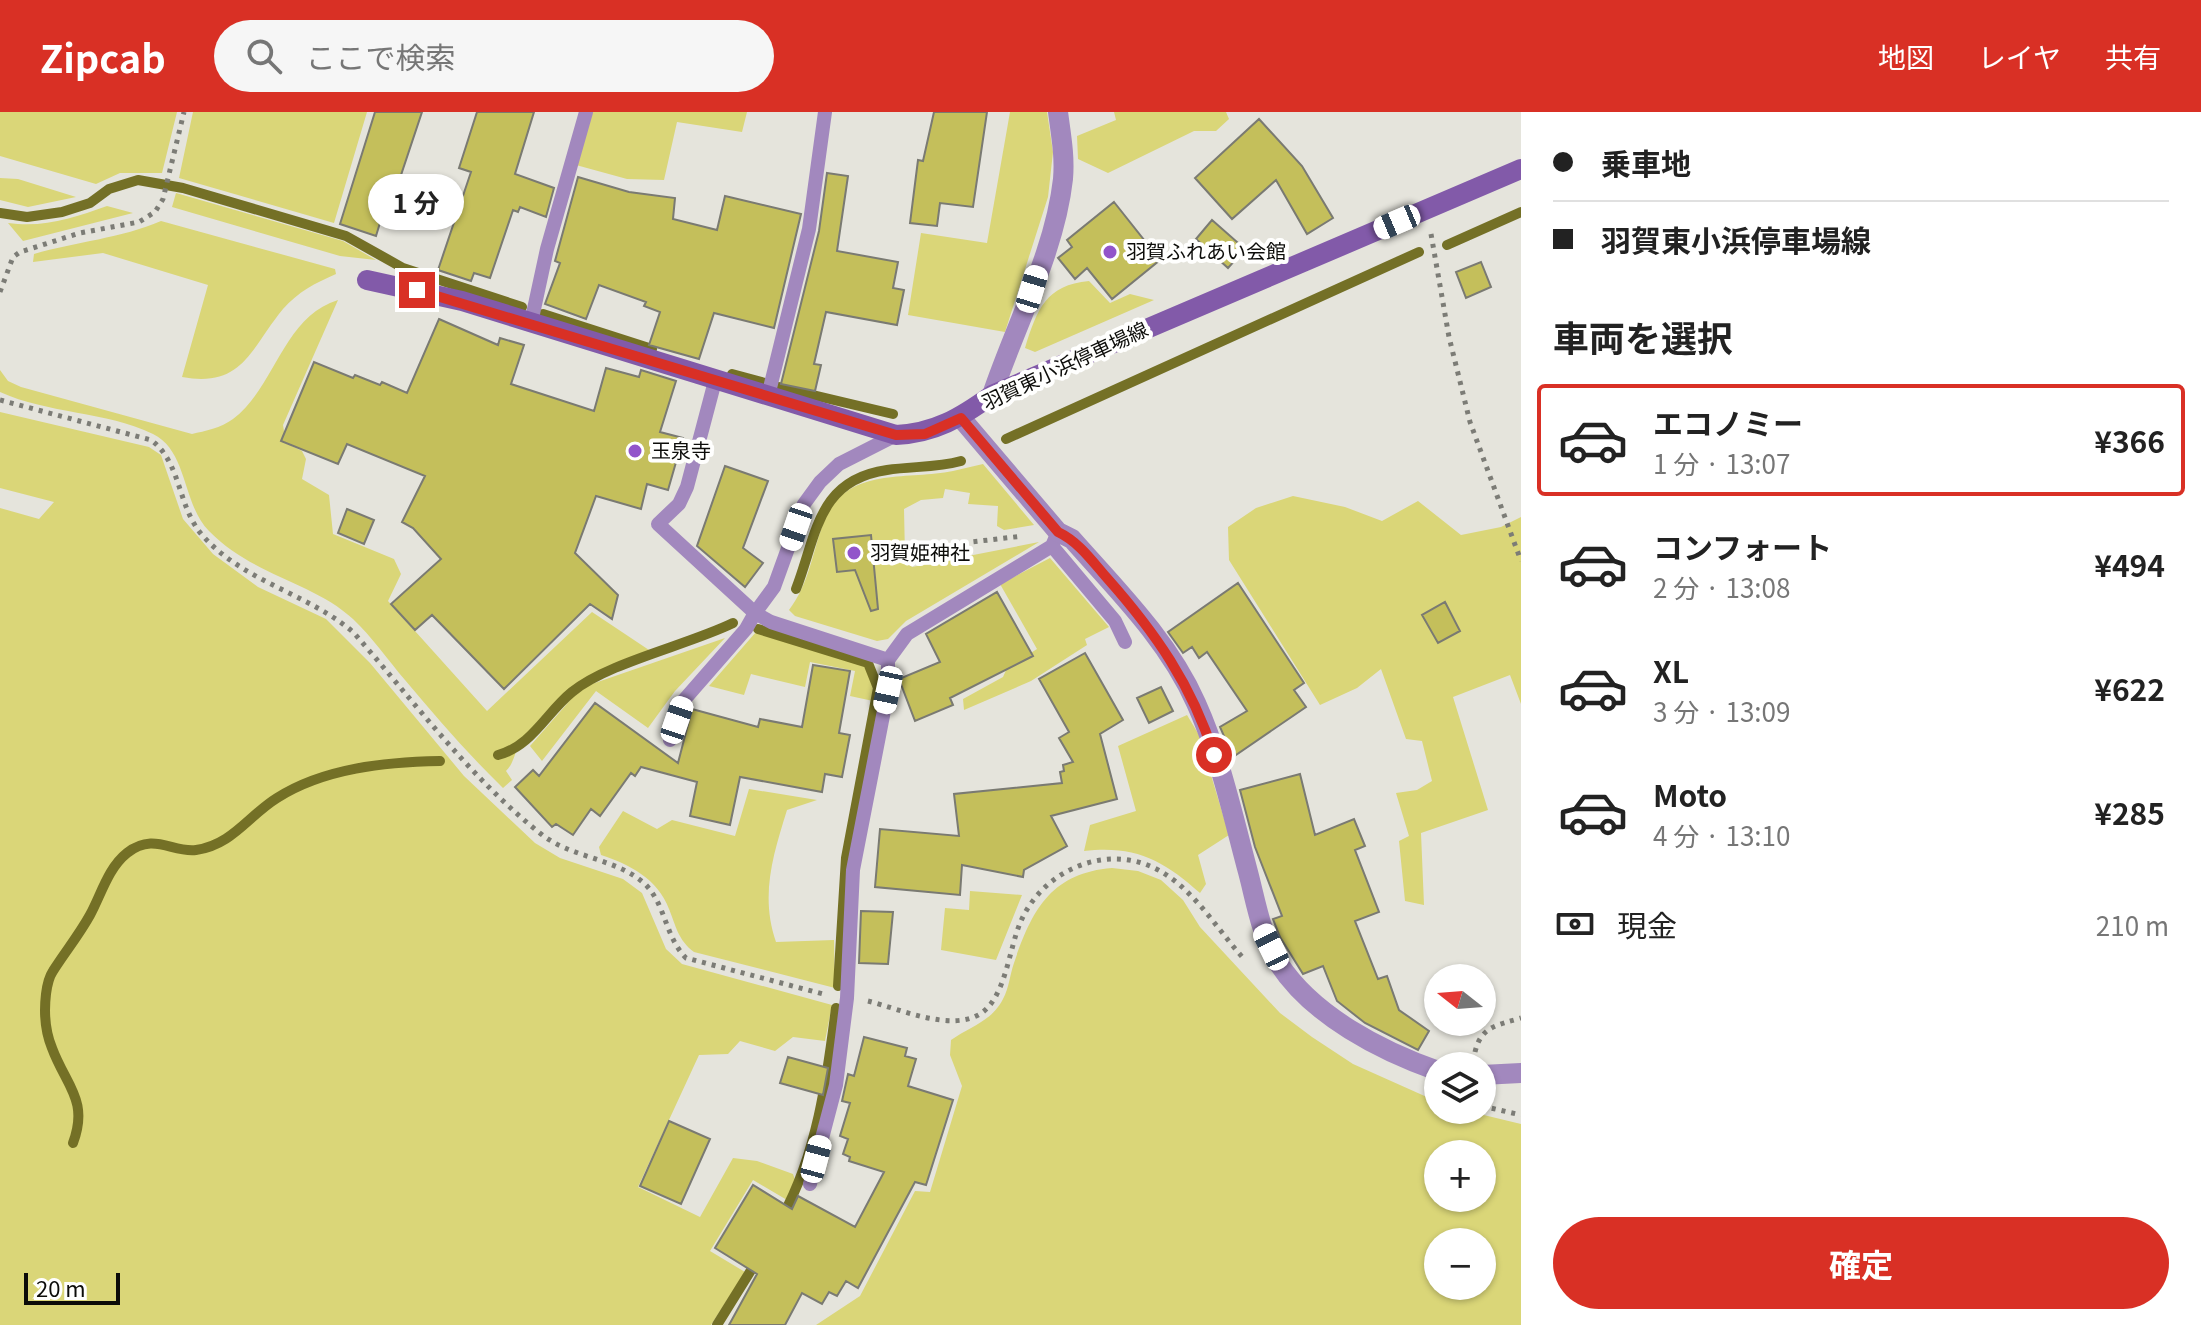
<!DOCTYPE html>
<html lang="ja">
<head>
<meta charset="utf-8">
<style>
	body { margin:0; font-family:Georgia,"Noto Sans JP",serif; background:#f6f6f6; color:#222; height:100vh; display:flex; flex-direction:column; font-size:30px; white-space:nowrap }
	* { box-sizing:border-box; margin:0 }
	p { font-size:26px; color:#767676 }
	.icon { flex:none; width:44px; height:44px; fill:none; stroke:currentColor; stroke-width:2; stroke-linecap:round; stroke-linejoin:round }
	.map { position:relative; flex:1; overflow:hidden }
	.side { display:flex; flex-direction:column; background:#fff; width:680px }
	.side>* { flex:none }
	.hud { display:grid; align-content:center; height:176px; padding:0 32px; background:#fff }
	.needle { width:52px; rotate:287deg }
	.tools { position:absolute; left:1424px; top:852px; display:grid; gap:16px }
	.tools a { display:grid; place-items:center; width:72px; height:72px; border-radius:50%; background:#fff; box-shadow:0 2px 6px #0004; font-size:40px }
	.scale { position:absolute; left:24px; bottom:20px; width:96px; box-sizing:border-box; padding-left:8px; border:4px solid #0c0c09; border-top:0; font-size:22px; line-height:28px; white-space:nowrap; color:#0c0c09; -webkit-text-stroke:6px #fffffe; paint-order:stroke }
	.end { position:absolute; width:36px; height:36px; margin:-18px; border:10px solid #d93025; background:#fff; box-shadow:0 0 0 4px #fff }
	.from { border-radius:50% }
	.bubble { position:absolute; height:56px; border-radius:28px; background:#fff; box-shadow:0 2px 6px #0004; font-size:26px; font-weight:700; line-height:56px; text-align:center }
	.car { position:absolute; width:24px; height:48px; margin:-24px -12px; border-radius:10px; box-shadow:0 0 6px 2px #0007; background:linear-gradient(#fff 24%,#345 0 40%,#fff 0 76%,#345 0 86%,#fff 0) }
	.hud b { display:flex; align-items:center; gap:28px; height:76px; font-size:30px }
	.hud b+b { border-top:2px solid #e0e0e0 }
	.hud i { width:20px; height:20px; background:#222 }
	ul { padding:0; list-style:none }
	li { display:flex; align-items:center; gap:24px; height:112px; margin:0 16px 12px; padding:0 16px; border:4px solid transparent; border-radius:8px }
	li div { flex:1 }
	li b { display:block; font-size:30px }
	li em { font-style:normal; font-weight:700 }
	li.active { border-color:#d93025 }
	li>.icon { width:72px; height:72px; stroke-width:1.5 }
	h2 { padding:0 32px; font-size:36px; line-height:96px }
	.pay { display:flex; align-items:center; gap:20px; height:88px; padding:0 32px; font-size:30px }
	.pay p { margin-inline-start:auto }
	.button { display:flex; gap:16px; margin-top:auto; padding:16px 32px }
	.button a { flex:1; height:92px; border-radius:48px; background:#d93025; color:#fff; font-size:32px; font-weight:700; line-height:92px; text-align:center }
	header { display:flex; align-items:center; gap:48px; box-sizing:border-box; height:112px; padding:0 40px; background:#d93025; color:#fff }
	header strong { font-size:38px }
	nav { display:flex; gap:44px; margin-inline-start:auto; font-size:28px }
	.search { width:560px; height:72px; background:#f6f6f6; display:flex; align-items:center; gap:20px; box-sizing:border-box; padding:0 28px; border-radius:44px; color:#767676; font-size:30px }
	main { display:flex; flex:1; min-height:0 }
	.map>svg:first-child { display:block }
	.green { fill:#dad678; fill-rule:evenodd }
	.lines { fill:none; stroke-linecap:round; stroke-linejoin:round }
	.stream { stroke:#747026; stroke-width:10 }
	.building { fill:#c4bf5b; stroke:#7a7a72; stroke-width:2 }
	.path { stroke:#7c7c76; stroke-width:5; stroke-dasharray:4 6; stroke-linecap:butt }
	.service { stroke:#a288be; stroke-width:14 }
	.minor { stroke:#a288be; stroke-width:20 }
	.secondary { stroke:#825aa9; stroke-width:20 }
	.route { stroke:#d93025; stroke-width:10 }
	.poi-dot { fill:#9254ca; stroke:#fffffe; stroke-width:3 }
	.labels { text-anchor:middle; stroke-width:8; stroke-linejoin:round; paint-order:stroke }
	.poi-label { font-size:20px; fill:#0c0c09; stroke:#fffffe; text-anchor:start }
	.street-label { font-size:20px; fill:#0c0c09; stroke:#fffffe }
</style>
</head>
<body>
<header>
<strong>Zipcab</strong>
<div class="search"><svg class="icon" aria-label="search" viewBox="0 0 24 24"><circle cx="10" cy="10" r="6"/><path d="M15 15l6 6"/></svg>ここで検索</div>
<nav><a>地図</a><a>レイヤ</a><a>共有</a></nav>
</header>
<main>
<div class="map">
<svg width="1521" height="1213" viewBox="0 0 1521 1213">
	<rect width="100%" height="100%" fill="#e5e4dc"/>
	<path class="green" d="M0,0H177L162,61H120L96,72L0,44Z
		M193,0H367L334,111L179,66Z
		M592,0H747L742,20L677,10L664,68L627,67L576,53Z
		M1010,0H1047L1053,40L1048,85L1005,220L908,203L921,121L987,131Z
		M1114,0H1226L1229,7L1216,19H1194L1108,61L1078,47L1077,24L1116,8Z
		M0,66L18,67L76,85L28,95L0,88Z
		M176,81L343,129L376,148L340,144L172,95Z
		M107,94L133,101L23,129L8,111C44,116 74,106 107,94Z
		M161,109L335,157L336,162C315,171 298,180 283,197C250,237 243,276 182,265L208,173L103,141L33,150L34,142C75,130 122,126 161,109Z
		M1089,169L1110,191L1130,182L1154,188L1035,240L1025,236C1037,197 1046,173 1089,169Z
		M338,188L283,313L286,331L302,339L306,347L302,367L329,383L333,422L394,447L401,462L388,489L487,599L592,500L652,540C588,561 566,574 523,627C514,637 516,649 506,659L512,668L503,676C468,642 436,605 405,568C388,548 372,525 353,507C313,470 253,464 209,419C182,392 188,339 153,322C106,299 48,302 0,280V258L8,269L21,275L192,322C205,319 221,316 233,307C276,274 283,205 338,188Z
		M0,300L149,335L161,343L183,407L213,442L258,475L326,507L370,551L464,664L535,731L560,746L623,767L642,781L666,837L682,852L832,893L825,929L793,925L775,939L740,929L728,942L699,943L638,1075L700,1105L733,1046L757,1049L793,1062L796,1071L787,1088L753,1068L710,1139L745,1160L711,1213H0V396L39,407L54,390L0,376Z
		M983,352L1034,413L1004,418L997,414L998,394L968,392L970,381L945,377L943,386L921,388L904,397L905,444L912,455L1039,430L906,509L888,527L877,529L795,504L789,498C809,472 812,442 823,412C845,353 904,369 953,359C963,357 973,354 983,352Z
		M1293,384L1345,395L1382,409L1418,389L1461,423L1501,415L1521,405V592L1510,563L1453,585L1488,698L1421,721L1424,793L1405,789L1399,729L1409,724L1396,681L1417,678L1432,669L1422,629L1406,627L1381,557L1357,576L1320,593L1229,448L1228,415L1256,396Z
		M1050,446L1109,515L1085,527L1087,533L1031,569L964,598L963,587L1003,565L1007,556L1037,537L1000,472Z
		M756,520L865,554L876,577L873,589L850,584L855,559L810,550L805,575L751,562L744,583L709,574Z
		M725,526L675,579L648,616L596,579L542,649L530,634L573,585L589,573Z
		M1187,603L1199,623L1229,723L1198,743L1206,772L1200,781C1163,748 1135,733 1084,739L1090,713L1136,699L1118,634Z
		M749,677L817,688L787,698C773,743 760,784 776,830L834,828L835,876L694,840C678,828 676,814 669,797C658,767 629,752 601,743L599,735L623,699L657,717L672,708L735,724Z
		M1112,756L1138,759L1161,768L1183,788L1200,815L1280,901L1312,925L1353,952L1438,990V998H1463L1521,1012V1213H816L860,1184L915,1079L930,1080L962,974L950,943L951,928C971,914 992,909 1003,887C1009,876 1010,862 1014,851C1032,798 1051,761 1112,756ZM1438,1042H1482V1086H1438ZM1438,1130H1482V1174H1438Z
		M970,779L1022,783L996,848L941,838L945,796L969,798Z"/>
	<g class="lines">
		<path class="stream" d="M0,101L27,105L62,100L90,91L109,77L138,68L183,76L346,124L403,156L522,195
			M1447,133L1521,100
			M543,202L652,237
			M732,262L765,271
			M779,275L893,302
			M1006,327L1419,140
			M796,477C817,423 817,368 887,358C912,354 936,356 961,349
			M758,517L868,551L878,576L846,746L838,874
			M498,643C532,634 546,601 572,580C607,551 688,533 733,511
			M73,1031C89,988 66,974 52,936C45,919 44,899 46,882C47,874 49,865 53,859C65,840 79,823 90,803C101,783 108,756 127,741C154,720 172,741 196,738C232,733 248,704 277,686C324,656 386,650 440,649
			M782,1105C817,1042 827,967 836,896
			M717,1213L758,1147"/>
	</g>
	<path class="building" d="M375,0H422L388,102L383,101L376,124L340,112Z
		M477,0H534L515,62L554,76L546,105L520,95L518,100L513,98L490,166L474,161L471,169L438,158L471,60L459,56Z
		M934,0H987L973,95L940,91L937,114L910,111L918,48L923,49Z
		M1259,7L1302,54L1333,106L1307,122L1276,68L1232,107L1195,66Z
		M827,61L848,64L837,139L898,150L893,176L904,178L897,213L826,200L814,252L821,253L815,279L781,272L819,119Z
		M578,65L629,80L675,86L673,107L717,118L725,84L801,102L774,216L714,201L699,247L649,233L660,200L644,194L646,190L599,173L586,207L545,192L560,151L555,149Z
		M1114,90L1160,148L1112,187L1087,156L1075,167L1058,146L1072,135L1067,128Z
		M1212,108L1245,137L1228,156L1196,127Z
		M1481,150L1491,175L1466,186L1456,160Z
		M439,207L498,233L500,226L524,233L511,272L594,299L606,256L639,265L641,258L676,269L660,320L683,326L668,378L647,372L641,397L596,384L575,441L618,483L612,507L590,492L504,577L432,503L415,518L391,492L441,447L413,416L402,410L425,364L347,332L338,352L281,329L314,250L353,266L355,263L380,273L382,270L407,281Z
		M725,354L768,369L743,436L763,451L745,475L697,434Z
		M347,397L374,408L364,432L338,421Z
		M871,423L878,497L871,499L855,458L837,460L833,427Z
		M1238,471L1304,571L1294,578L1306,595L1233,645L1220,615L1247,599L1207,540L1199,546L1192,535L1183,541L1168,520Z
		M997,480L1033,544L950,586L953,593L915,609L899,567L940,550L926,522Z
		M1445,490L1460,519L1438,531L1422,503Z
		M1085,541L1123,608L1100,622L1117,687L1051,704L1067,734L1024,758L1023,765L962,753L960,783L875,775L880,717L959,724L954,682L1062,671L1060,660L1064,659L1063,653L1073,650L1059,626L1069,620L1039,567Z
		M813,553L850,559L839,621L850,623L842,665L825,662L822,680L740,665L730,713L690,704L697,670L641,655L635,664L631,661L600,704L591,697L573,723L556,712L552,715L515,675L533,658L539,664L595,591L678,651L692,597L758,615L760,607L802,615Z
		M1161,575L1173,599L1149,611L1137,586Z
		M1300,662L1315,723L1354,707L1365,734L1355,738L1379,800L1355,809L1378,867L1387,864L1399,898L1429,919L1418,938L1365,911L1337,889L1323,854L1303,862L1280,825L1273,807L1282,804L1255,735L1240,678Z
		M861,799L893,800L888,852L859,851Z
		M864,925L907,936L905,944L916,947L908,974L953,988L926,1073L915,1070L858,1176L846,1169L837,1184L829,1180L822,1192L802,1181L785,1213H729L757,1162L715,1136L753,1073L792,1097L798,1084L855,1115L884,1060L849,1049L850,1045L843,1042L848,1027L840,1024L850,991L842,989L848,962L854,964Z
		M788,945L828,956L823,983L780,971Z
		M669,1009L710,1027L681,1092L640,1074Z"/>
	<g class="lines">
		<path class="path" d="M1431,122L1449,225L1470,310L1521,449
			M0,180L13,145L20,140L80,121L139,110L155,100L163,87L184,0
			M0,288L151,328C182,351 177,395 203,424C244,470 307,481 353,520C414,589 468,664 541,722C571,746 616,746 645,772C666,793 665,825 686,846L827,883
			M894,439L1023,424
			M868,889C900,897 950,920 980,902C1006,886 1009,835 1021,809C1045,754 1116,727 1168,764C1199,785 1220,821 1245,848
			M1475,940C1481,914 1498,913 1521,906
			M1482,994L1521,1003"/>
		<path class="service" d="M531,211L547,137L586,0
			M715,269L687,375L679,392L658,412L755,501L774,475L804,392L820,370L839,352L896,323
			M768,284L809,117L825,0
			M1052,434L1115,509L1125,530
			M670,628L684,588L746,517L755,501L771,510L888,548L907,522L1052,434L1058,420
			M810,1072L836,973L847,886L853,758L888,578V548"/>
		<path class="minor" d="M992,283C1015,214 1055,140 1063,67C1065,44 1061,23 1058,0
			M961,306L1058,420L1072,427C1117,478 1168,528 1196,591C1220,644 1233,704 1248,760C1256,790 1261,824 1279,852C1313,904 1381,939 1438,959
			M1482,963L1521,961"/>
		<path class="secondary" d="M367,168L462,189L896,323C935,321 960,306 992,283L1521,57"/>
	</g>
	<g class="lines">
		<path class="route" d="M417,178L896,323L925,322L961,306L1058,420C1079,430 1092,449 1107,466C1155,520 1192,573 1214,643"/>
	</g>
	<g class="poi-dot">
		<circle cx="1110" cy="140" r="8"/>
		<circle cx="635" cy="339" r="8"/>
		<circle cx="854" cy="441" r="8"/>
	</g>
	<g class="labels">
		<g class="poi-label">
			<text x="1126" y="147">羽賀ふれあい会館</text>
			<text x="651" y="346">玉泉寺</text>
			<text x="870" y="448">羽賀姫神社</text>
		</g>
		<g class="street-label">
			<text transform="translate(1065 254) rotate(-25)" y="7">羽賀東小浜停車場線</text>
		</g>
	</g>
</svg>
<div class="tools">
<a><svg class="needle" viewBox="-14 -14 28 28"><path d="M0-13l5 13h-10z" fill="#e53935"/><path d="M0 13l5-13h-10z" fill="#767676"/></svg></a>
<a><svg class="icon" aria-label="layers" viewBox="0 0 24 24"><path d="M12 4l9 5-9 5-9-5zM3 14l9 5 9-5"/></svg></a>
<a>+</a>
<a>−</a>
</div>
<div class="scale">20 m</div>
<i class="end from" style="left:1214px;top:643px"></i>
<i class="end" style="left:417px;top:178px"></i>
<div class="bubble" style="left:368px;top:62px;width:96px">1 分</div>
<i class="car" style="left:1397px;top:110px;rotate:247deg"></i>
<i class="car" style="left:1032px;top:177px;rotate:17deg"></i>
<i class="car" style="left:796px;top:415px;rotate:199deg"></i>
<i class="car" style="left:888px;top:578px;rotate:192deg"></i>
<i class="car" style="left:677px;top:608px;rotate:19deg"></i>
<i class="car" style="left:1271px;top:835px;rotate:334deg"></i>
<i class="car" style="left:816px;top:1047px;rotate:15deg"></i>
</div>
<section class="side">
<div class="hud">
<b><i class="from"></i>乗車地</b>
<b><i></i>羽賀東小浜停車場線</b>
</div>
<h2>車両を選択</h2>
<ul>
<li class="active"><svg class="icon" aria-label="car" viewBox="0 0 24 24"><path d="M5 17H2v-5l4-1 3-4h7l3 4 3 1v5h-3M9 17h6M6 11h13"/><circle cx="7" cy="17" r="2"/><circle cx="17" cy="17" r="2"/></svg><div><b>エコノミー</b><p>1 分 · 13:07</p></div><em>¥366</em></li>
<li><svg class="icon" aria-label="car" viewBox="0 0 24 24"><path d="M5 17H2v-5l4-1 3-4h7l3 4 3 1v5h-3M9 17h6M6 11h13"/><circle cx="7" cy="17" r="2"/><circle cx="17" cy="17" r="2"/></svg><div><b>コンフォート</b><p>2 分 · 13:08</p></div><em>¥494</em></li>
<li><svg class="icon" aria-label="car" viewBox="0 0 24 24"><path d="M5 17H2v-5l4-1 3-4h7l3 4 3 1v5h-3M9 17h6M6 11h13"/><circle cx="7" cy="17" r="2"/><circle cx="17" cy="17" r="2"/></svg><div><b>XL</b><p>3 分 · 13:09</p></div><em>¥622</em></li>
<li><svg class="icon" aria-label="car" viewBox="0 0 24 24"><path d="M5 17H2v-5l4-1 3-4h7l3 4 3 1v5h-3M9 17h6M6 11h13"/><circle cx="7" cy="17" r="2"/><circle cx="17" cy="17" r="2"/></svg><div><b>Moto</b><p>4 分 · 13:10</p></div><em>¥285</em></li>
</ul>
<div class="pay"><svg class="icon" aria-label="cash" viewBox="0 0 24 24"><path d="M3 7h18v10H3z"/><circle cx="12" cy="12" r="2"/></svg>現金<p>210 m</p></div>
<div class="button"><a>確定</a></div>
</section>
</main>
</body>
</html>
